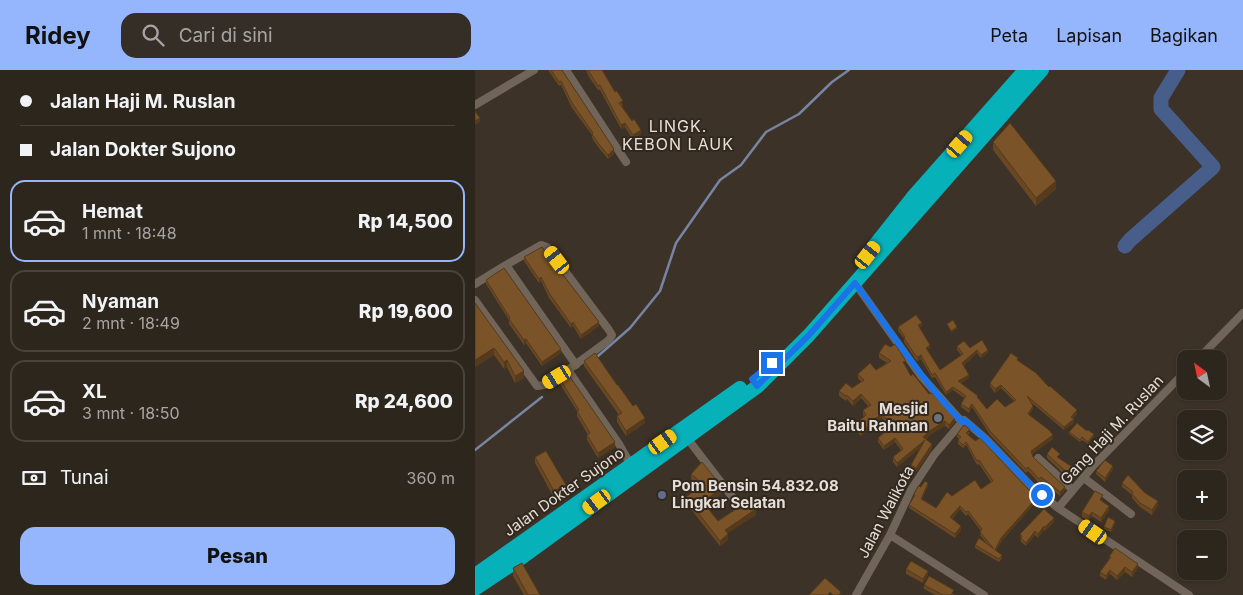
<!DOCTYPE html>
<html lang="id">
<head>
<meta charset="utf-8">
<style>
	body { margin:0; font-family:Inter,sans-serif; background:#352e26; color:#f1f3f6; height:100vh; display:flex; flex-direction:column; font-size:19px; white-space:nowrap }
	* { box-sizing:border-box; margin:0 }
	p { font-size:16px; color:#a7a5a4 }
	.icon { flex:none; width:28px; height:28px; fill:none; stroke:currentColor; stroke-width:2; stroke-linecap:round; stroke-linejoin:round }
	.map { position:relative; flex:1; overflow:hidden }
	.drawer { display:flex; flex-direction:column; background:#2d261d; width:475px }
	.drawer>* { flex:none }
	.banner { display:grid; align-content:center; height:110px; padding:0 20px; background:#2d261d }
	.needle { width:32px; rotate:327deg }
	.controls { position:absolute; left:702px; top:280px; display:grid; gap:10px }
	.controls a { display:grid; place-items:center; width:50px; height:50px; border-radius:10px; background:#2d261d; box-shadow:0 1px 4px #0004,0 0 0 1px #48433b; font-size:25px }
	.end { position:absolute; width:22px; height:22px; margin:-11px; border:6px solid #1a73e8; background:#fff; box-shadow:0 0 0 2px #fff }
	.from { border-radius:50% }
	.car { position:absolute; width:15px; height:30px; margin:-15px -8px; border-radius:6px; box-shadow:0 0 4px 1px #0007; background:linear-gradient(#f5c518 24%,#345 0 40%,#f5c518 0 76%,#345 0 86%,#f5c518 0) }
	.banner b { display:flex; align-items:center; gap:18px; height:48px; font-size:19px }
	.banner b+b { border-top:1px solid #48433b }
	.banner i { width:12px; height:12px; background:#f1f3f6 }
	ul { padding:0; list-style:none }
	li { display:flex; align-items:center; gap:15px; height:82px; margin:0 10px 8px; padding:0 10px; border:2px solid #48433b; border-radius:15px }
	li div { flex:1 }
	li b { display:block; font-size:19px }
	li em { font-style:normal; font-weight:800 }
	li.selected { border-color:#95b6fd }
	li>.icon { width:45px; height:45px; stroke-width:1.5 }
	.pay { display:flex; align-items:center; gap:12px; height:55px; padding:0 20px; font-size:19px }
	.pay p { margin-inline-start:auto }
	.primary-button { display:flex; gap:10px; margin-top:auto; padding:10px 20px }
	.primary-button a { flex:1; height:58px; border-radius:15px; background:#95b6fd; color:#111; font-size:20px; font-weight:800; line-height:58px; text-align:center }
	header { display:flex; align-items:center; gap:30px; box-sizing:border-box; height:70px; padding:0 25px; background:#95b6fd; color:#111 }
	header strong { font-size:24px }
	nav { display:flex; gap:28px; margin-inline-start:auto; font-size:18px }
	.search { width:350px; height:45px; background:#352e26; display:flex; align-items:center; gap:12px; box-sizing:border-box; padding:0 18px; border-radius:15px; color:#a7a5a4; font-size:19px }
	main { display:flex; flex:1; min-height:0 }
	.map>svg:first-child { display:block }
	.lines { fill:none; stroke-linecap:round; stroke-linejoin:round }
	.stream { stroke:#7784a2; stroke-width:2.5 }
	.river { stroke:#475d8a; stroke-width:15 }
	.street { stroke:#71655a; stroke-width:8 }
	.highway { stroke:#07b1b9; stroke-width:14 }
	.wall { fill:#694722 }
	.shaded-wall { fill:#553a1c }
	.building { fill:#7a5328; stroke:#553a1c }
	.route { stroke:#1a73e8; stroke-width:6 }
	.worship-dot { fill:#6b7280; stroke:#32281e; stroke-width:2 }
	.service-dot { fill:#5c6f8a; stroke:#32281e; stroke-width:2 }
	.labels { text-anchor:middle; stroke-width:4; stroke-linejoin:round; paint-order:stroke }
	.poi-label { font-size:15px; font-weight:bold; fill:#e6dfd9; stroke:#32281e; text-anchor:end }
	.street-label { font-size:15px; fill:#e6dfd9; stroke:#32281e }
	.neighbourhood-label { font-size:16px; letter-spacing:1px; fill:#e6dfd9; stroke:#32281e }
</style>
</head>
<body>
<header>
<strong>Ridey</strong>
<div class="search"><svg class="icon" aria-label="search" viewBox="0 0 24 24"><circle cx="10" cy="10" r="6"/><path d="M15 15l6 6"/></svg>Cari di sini</div>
<nav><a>Peta</a><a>Lapisan</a><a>Bagikan</a></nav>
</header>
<main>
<section class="drawer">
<div class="banner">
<b><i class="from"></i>Jalan Haji M. Ruslan</b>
<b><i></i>Jalan Dokter Sujono</b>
</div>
<ul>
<li class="selected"><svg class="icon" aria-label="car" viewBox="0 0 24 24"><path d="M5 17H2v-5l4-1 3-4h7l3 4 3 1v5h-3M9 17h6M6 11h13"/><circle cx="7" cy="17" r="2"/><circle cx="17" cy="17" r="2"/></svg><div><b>Hemat</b><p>1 mnt · 18:48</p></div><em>Rp 14,500</em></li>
<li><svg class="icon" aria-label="car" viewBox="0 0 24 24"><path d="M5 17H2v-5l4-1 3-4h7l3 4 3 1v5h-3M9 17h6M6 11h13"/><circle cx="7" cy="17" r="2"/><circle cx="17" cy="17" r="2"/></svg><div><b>Nyaman</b><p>2 mnt · 18:49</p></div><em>Rp 19,600</em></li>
<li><svg class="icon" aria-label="car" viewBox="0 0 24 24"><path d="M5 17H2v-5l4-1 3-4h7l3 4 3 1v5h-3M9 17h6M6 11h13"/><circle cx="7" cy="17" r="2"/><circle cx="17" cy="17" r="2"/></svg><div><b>XL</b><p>3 mnt · 18:50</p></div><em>Rp 24,600</em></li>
</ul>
<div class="pay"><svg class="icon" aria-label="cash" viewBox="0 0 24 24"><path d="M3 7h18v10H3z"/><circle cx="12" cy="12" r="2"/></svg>Tunai<p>360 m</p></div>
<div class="primary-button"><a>Pesan</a></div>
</section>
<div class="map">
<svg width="768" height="525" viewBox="0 0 768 525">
	<rect width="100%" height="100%" fill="#3c3227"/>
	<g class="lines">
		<path class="stream" d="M123,286L155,258L185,221L201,173L245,110L266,95L291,62L324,44L357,12L374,0
			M0,380L67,327"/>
		<path class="river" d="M650,176L655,170L738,97L686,39V28L703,0"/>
		<path class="street" d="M91,0L151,92
			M0,35L59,0
			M31,195L66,175L72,177L134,260L137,265L134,270L93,300L144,374L156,395
			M380,213L446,306L487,352L489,350L511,369L554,414L583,438L714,525
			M0,214L31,195L101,295
			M0,230L62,316L69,315L93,300
			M723,289L768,243
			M212,368L265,437
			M563,388L598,420
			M609,408L656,444
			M583,438L619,395L711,301
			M415,465L509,525
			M381,525L415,465L436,420L459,385L487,352"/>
		<path class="highway" d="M399,176L437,128L550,0
			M0,505L265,318
			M0,519L42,491L283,316L334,265L567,0"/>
	</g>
	<path class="wall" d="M73,0H87L139,84L133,89L123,77L117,68V65L97,38L86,15L84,16Z
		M111,0H127L148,36H147L166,64L158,70L150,57L146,59L125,20H123L114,7Z
		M518,72L581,119L561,136L518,80Z
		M49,187L124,256L106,269L98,256L96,258L74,228L66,211L64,213L49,191Z
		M11,210L86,283L67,296L51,273L49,275L34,254V250L11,214Z
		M0,233L49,308L40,313L32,297L29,299L19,285L0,297Z
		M447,256L444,258L455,278L452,280L465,300L486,285L482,280V276L495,278L507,270L513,283L506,288L502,283L489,295L494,308L486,313L503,328L512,339L530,337L539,331L526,318L520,323L515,316V313L543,291L574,317L602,344L598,348L599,353L589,360L557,333L558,339L554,345L578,369L557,384L558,387L590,420L585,426L566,411L564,413L553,401L551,403L515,365L497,337L494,343L486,337V334L489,328L478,320L471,325L460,307L457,308L446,289L443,291L441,290L429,272V268L423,261V257Z
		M404,283L431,295L430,296L436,306L480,352L474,359L470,356L456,364L451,369L457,379L441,402L436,399V395L445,378L422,397L418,392V387L426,380L420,372L409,380L403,372V368L415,358L407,348L395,356V358L386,366L380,360V355L389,347L388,344V340L393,336L386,328L378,336L372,329L371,331L364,326V321L377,318L386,312L383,308V304L401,300L412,293L404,288Z
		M109,291L142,315L170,353L151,366L142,352V346L144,345L109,296Z
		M85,309L140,377L123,388L112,370V365H113L102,346V341L85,314Z
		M495,362L493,365L561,427L557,431L558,435L526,472L521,481L527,488L524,492L500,478V475H513L505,465L506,461L493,444L491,446L485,439L477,449L486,460L480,468L434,438V435L439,428V424L446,417L453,416L447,429L461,438L477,426L506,419L516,412L504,394L502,395L492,376L491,375L488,378L483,374V370L484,369L482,367V364Z
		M594,362L619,366L613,374L607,370L605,372L594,364Z
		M572,384L585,388L584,389L602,405L597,412L572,388Z
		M60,387L91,421L79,428L60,393Z
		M638,399L630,412L621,404V401Z
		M216,404L247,423L231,436L243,451L281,445L252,463L253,470L245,476L211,433V427L225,417L216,409Z
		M647,413L670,423L683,435L677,445L665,437L657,428V425L647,417Z
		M628,429L626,431L634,440L626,452L617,446L614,451L607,447V442Z
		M579,452L570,461L569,460L563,468L560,465L551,476L546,472L545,464Z
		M640,453L636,462L629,459V457Z
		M634,487L663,498L657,507L650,502L642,510L635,504L631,510L625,506V502L634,489Z
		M38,498L65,525H49L38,506Z
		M431,499L453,505L448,513L431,504Z
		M449,515L479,524L478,525H460L449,519Z"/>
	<path class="shaded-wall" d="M5,48V52L0,55V51Z
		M150,53V57L146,59V55Z
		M166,60V64L158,70V65Z
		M139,79V84L133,89V85Z
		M581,111V119L561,136V128Z
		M66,207V211L64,213V209Z
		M98,252V256L96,258V254Z
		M124,252V256L106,269V265Z
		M447,253V256L443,259V255Z
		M482,257V259L476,263V261Z
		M51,269V273L49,275V270Z
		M455,275V278L451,281V278Z
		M19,278V285L0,297V290Z
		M86,279V283L67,296V292Z
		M502,280V283L487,296V293Z
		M513,280V283L506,288V285Z
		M446,285V289L443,291V287Z
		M32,290V297L29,299V292Z
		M49,301V308L40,313V306Z
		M494,305V308L483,314V311Z
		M526,315V318L520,323V319Z
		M478,317V320L471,325V322Z
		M386,324V328L378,336V331Z
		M497,334V337L494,343V339Z
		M558,336V339L553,347V344Z
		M602,340V344L596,350V347Z
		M407,344V348L395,356V358L386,366V362L394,353Z
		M170,348V353L151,366V361Z
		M480,348V352L474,359V355Z
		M599,349V353L589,360V357Z
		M470,351V356L456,364L450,370V374L422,397V393L448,367L456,360Z
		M619,364V366L613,374V372Z
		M578,365V369L556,385V381Z
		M420,368V372L409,380V376Z
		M140,372V377L123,388V383Z
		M457,374V379L441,402V398Z
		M638,396V399L630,412V408Z
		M602,400V405L597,412V407Z
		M453,413V416L446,432V429Z
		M91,415V421L79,428V421Z
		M247,417V423L228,438V432Z
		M590,417V420L585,426V422Z
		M561,424V427L555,432V429Z
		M683,431V435L677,445V440Z
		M558,432V435L526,472L520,483V480L526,468Z
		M485,436V439L475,450V447Z
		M634,436V440L626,452V448Z
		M281,439V445L250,465V460Z
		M617,442V446L614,451V446Z
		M579,448V452L570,461V457Z
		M486,456V460L480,468V464Z
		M569,456V460L563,468V464Z
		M560,461V465L551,476V473Z
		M253,464V470L245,476V471Z
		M663,494V498L657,507V502Z
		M650,497V502L642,510V506Z
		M635,500V504L631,510V506Z
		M453,501V505L448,513V509Z"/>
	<path class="building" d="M76,0H87L139,79L133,85L123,73L117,64L118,63L97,33L86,11L84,12Z
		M113,0H127L140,22L142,21L148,31L144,33L157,51L159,49L166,60L158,65L150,53L146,55L125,15L123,16Z
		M0,41L5,48L0,51Z
		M535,53L581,111L561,128L518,72Z
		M67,177L124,252L106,265L98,252L96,254L74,223L66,207L64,209L49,187Z
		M29,198L86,279L67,292L51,269L49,270L34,249L35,248L11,210Z
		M0,233L49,301L40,306L32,290L29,292L19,278L0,290Z
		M441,245L447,253L443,255L455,275L451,278L465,300L488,284L482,276L489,271L495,278L507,270L513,280L506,285L502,280L487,293L494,305L483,311L503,326L502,327L512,339L522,329L530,337L541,330L526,315L520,319L515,313L536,283L543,288L542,290L561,303L574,317L575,316L602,340L596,347L599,349L589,357L552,326L558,336L553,344L574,360L578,365L556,381L558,387L590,417L585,422L566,407L564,409L553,397L551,399L515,361L497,334L494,339L486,334L491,326L478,317L471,322L460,303L457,305L446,285L443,287L441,286L429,268L430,267L423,257Z
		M478,250L482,257L476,261L472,254Z
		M410,274L416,277L420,274L431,291L428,292L436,306L438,304L454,324L457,323L480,348L474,355L470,351L456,360L448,367L457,374L441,398L436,395L450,370L422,393L418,387L428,379L420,368L409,376L403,368L417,356L407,344L394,353L395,354L386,362L380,355L391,345L388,340L396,335L386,324L378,331L372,325L371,326L364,321L371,313L377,318L389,310L383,304L395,293L401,300L416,291L404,283Z
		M120,283L142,315H143L158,336L161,334L170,348L151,361L142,346L147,343L109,291Z
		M93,304L140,372L123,383L112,365L115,363L102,341L104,340L85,309Z
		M602,353L612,361L613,360L619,364L613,372L607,367L605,370L594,362Z
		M489,355L495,359L491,363L500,371L505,368L507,370L554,420L555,419L561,424L555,429L558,432L526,468L520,480L527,485L524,489L500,475L504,468L519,479L505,462L507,459L493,441L491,442L485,436L475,447L486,456L480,464L434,435L440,425L439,424L443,416L446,417L450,411L453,413L446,429L461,438L472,422L477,426L500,410L506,419L518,411L504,390L502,391L492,373L491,372L488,375L483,370L486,367L482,364Z
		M577,377L585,384L582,387L602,400L597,407L572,384Z
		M71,381L91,415L79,421L60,387Z
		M630,390L638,396L630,408L621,401Z
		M227,392L247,417L228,432L243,451L264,437L268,436L275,430L281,439L250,460L253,464L245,471L211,427L228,414L216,404Z
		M732,403L738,409H726Z
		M653,405L670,423L683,431L677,440L665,433L657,424L658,422L647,413Z
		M620,421L628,425L625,430L634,436L626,448L617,442L614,446L607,442Z
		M569,439L579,448L570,457L569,456L563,464L560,461L551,473L546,468L547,466L545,464Z
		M633,447L640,451L636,460L629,457Z
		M640,478L663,494L657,502L650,497L642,506L635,500L631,506L625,502L636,487H634Z
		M436,491L453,501L448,509L431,499Z
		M47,493L65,525H53L38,498Z
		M454,506L479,520L476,525H468L449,515Z
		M350,508L366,522L364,525H358L355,522L353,525H334Z"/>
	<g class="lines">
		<path class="route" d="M297,293L277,309L282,316L334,265L380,213C415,260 446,310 487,352L489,350C518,372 539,402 567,425"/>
	</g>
	<circle class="worship-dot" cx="463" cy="348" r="5"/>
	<circle class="service-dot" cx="187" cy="425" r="5"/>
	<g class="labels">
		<g class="poi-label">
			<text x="453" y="344">Mesjid<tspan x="453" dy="17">Baitu Rahman</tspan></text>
			<text x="197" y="421" text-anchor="start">Pom Bensin 54.832.08<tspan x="197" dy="17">Lingkar Selatan</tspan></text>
		</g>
		<g class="street-label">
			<text transform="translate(637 360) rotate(-47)" y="5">Gang Haji M. Ruslan</text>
			<text transform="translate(89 422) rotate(-35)" y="5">Jalan Dokter Sujono</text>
			<text transform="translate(411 442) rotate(-62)" y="5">Jalan Walikota</text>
		</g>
		<g class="neighbourhood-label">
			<text x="203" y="62">LINGK.<tspan x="203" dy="18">KEBON LAUK</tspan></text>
		</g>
	</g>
</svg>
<div class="controls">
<a><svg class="needle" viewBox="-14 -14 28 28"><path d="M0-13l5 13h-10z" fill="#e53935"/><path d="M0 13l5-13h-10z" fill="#a7a5a4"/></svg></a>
<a><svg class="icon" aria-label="layers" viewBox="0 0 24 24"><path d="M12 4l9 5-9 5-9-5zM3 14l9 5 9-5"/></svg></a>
<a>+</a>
<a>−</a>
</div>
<i class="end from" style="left:567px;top:425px"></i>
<i class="end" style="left:297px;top:293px"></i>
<i class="car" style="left:485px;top:74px;rotate:41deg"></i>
<i class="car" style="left:393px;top:185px;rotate:38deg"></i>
<i class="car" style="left:82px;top:190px;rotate:323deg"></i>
<i class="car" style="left:82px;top:307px;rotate:239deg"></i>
<i class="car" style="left:188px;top:372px;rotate:55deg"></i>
<i class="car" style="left:122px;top:432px;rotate:234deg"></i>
<i class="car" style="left:618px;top:462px;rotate:305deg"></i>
</div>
</main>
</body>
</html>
